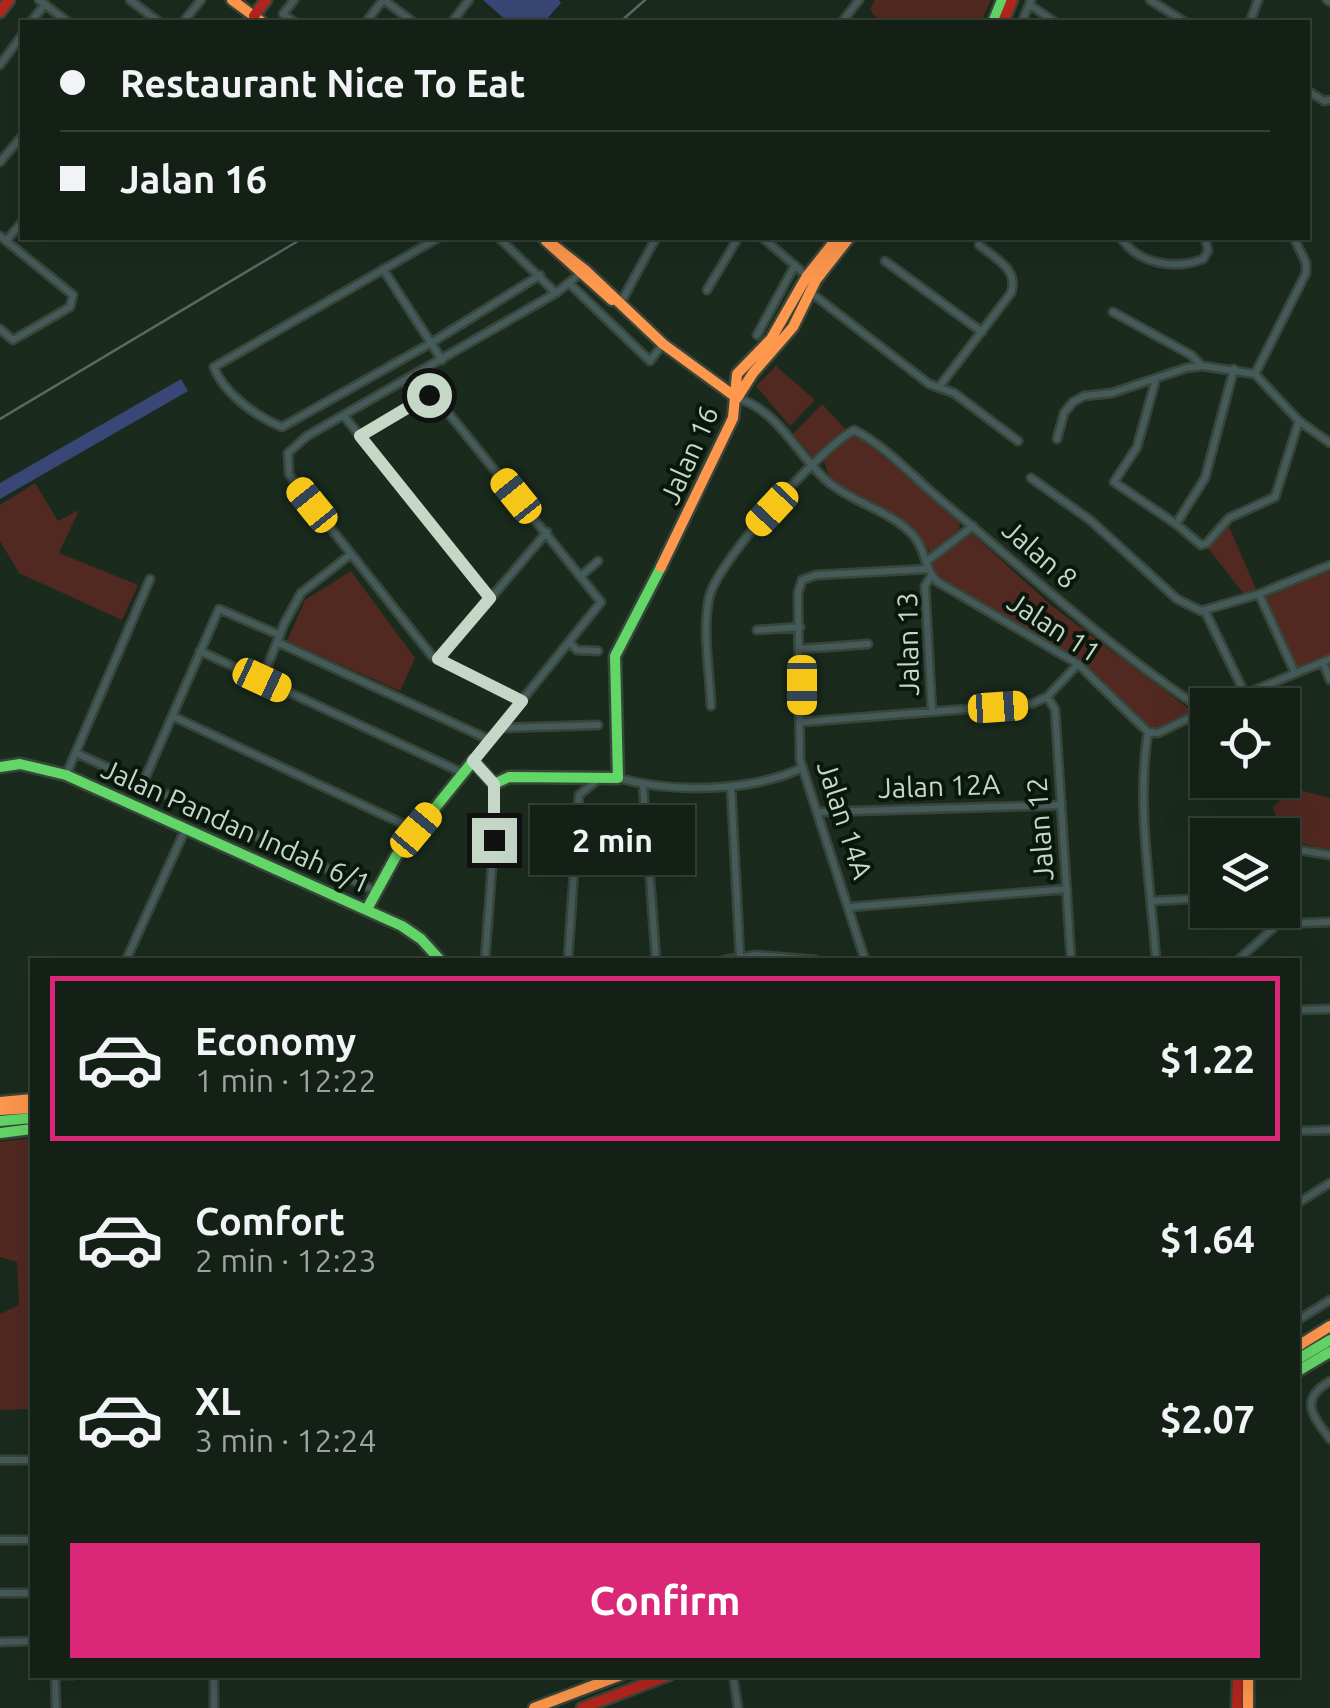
<!DOCTYPE html>
<html lang="en">
<head>
<meta charset="utf-8">
<style>
	body { margin:0; font-family:Ubuntu,sans-serif; background:#212d23; color:#f1f3f6; height:100vh; display:flex; flex-direction:column; font-size:38px; white-space:nowrap }
	* { box-sizing:border-box; margin:0 }
	p { font-size:32px; color:#9da3a1 }
	.icon { flex:none; width:55px; height:55px; fill:none; stroke:currentColor; stroke-width:2; stroke-linecap:round; stroke-linejoin:round }
	.map { position:relative; flex:1; overflow:hidden }
	.sheet { position:absolute; left:30px; top:958px; width:1270px; height:720px; display:flex; flex-direction:column; background:#142016; border-radius:0px; box-shadow:0 10px 40px #0002,0 0 0 2px #333e35 }
	.sheet>* { flex:none }
	.guide { position:absolute; left:20px; top:20px; width:1290px; height:220px; border-radius:0px; box-shadow:0 10px 40px #0002,0 0 0 2px #333e35; display:grid; align-content:center; height:220px; padding:0 40px; background:#142016 }
	.controls { position:absolute; left:1190px; top:688px; display:grid; gap:20px }
	.controls a { display:grid; place-items:center; width:110px; height:110px; border-radius:0px; background:#142016; box-shadow:0 10px 40px #0002,0 0 0 2px #333e35; font-size:50px }
	.end { position:absolute; width:45px; height:45px; margin:-22px; border:12px solid #c5d8c8; background:#111; box-shadow:0 0 0 5px #111 }
	.from { border-radius:50% }
	.bubble { position:absolute; height:70px; border-radius:0px; background:#142016; box-shadow:0 10px 40px #0002,0 0 0 2px #333e35; font-size:32px; font-weight:700; line-height:70px; text-align:center }
	.car { position:absolute; width:30px; height:60px; margin:-30px -15px; border-radius:12px; box-shadow:0 0 8px 2px #0007; background:linear-gradient(#f5c518 24%,#345 0 40%,#f5c518 0 76%,#345 0 86%,#f5c518 0) }
	.guide b { display:flex; align-items:center; gap:35px; height:95px; font-size:38px }
	.guide b+b { border-top:2px solid #333e35 }
	.guide i { width:25px; height:25px; background:#f1f3f6 }
	ul { padding:18px 0 0; list-style:none }
	li { display:flex; align-items:center; gap:30px; height:165px; margin:0 20px 15px; padding:0 20px; border:5px solid transparent; border-radius:0px }
	li div { flex:1 }
	li b { display:block; font-size:38px }
	li em { font-style:normal; font-weight:700 }
	li.on { border-color:#db2777 }
	li>.icon { width:90px; height:90px; stroke-width:1.5 }
	.cta { display:flex; gap:20px; margin-top:auto; padding:20px 40px }
	.cta a { flex:1; height:115px; border-radius:0px; background:#db2777; color:#fff; font-size:40px; font-weight:700; line-height:115px; text-align:center }
	.map>svg:first-child { display:block }
	.green { fill:#512921 }
	.water { fill:#384775 }
	.lines { fill:none; stroke-linecap:round; stroke-linejoin:round }
	.street-casing { stroke:#37453a; stroke-width:11 }
	.fast-casing { stroke:#37453a; stroke-width:15 }
	.slow-casing { stroke:#37453a; stroke-width:15 }
	.jam-casing { stroke:#37453a; stroke-width:15 }
	.street { stroke:#455b5a; stroke-width:6 }
	.fast { stroke:#63d668; stroke-width:10 }
	.slow { stroke:#ff974d; stroke-width:10 }
	.jam { stroke:#b3261e; stroke-width:10 }
	.tram { stroke:#596967; stroke-width:2.5 }
	.route { stroke:#c5d8c8; stroke-width:12 }
	.labels { text-anchor:middle; stroke-width:8; stroke-linejoin:round; paint-order:stroke }
	.street-label { font-size:28px; fill:#c5d8c8; stroke:#09170c }
</style>
</head>
<body>
<div class="map">
<svg width="1330" height="1708" viewBox="0 0 1330 1708">
	<rect width="100%" height="100%" fill="#1a2b1e"/>
	<path class="green" d="M875,0H991L981,22H879L870,9Z
		M776,366L815,400L790,426L756,386Z
		M822,404L846,430L815,459L793,434Z
		M850,435L861,437L960,522L959,529L930,553L917,533L829,477L824,461Z
		M35,483L58,521L79,510L59,553L138,585L122,620L19,573L0,541V505Z
		M1227,522L1256,589L1244,594L1207,547Z
		M970,532L1052,606L1193,712L1158,729L1150,727L1080,659L935,576L932,562Z
		M351,571L415,658L400,691L287,641L305,600Z
		M1330,571V656L1297,670L1263,595Z
		M1292,788L1330,798V851L1293,841L1288,831L1278,826L1273,807Z
		M32,1138V1409L0,1410V1314L19,1305L17,1262L0,1257V1142Z"/>
	<path class="water" d="M483,0H559L561,3L544,22H508Z
		M181,379L188,391L0,499V483Z"/>
	<g class="lines">
		<defs>
			<path id="street" d="M39,0L68,22
				M130,0L159,22
				M384,0L413,22
				M1150,0L1185,22
				M1327,0L1330,2
				M1030,5L1055,22
				M31,22L45,4
				M183,22L201,0
				M294,22L283,14L294,0
				M366,22L383,0
				M452,22L469,0
				M842,22L859,0
				M1022,22L1031,0
				M1250,22L1258,0
				M0,65L22,35
				M1308,91L1324,101L1330,100
				M0,162L22,136
				M0,236L73,295L70,307L13,340L0,329
				M438,238L214,367C223,393 257,417 282,427L431,343L540,275
				M499,238L556,293
				M763,238L807,276
				M1121,238C1138,264 1175,270 1203,259L1208,251L1205,238
				M6,241L22,222
				M885,261L982,332
				M383,269L442,360
				M569,283L650,361L663,344
				M707,290L738,238
				M810,292L929,384L954,393L1018,441
				M620,304L656,238
				M1113,312L1191,355L1202,366
				M757,335L795,265
				M1255,374L1306,273V263L1294,238
				M1156,379L1137,447L1114,482L1176,524L1201,545L1207,543L1229,518L1275,497L1299,421
				M939,387L1011,293C1019,269 996,259 979,245
				M737,398C778,410 796,453 827,481C853,503 890,510 913,535C926,549 924,570 938,582L1078,664L1148,732L1158,733L1206,710
				M344,416L490,598
				M360,436L433,394L601,602L473,761
				M1057,439L1064,413L1073,402L1084,396L1112,393L1186,368L1202,366L1255,374L1299,421L1330,443
				M1031,478L1090,520L1177,599L1201,611L1259,594L1330,565
				M1176,524L1205,478L1234,369
				M927,561L973,526
				M581,576L598,561
				M931,576L925,586L932,712
				M1259,594L1295,673
				M1205,611L1245,694
				M757,630L800,627
				M277,642L490,740
				M570,643L577,650L598,651
				M801,649L868,644
				M200,651L463,773
				M439,659L547,532
				M1323,662L1330,680
				M262,680L284,624L301,593L351,554
				M1047,697L1055,709L1071,960
				M522,701L432,656L295,483L289,474L288,453L307,436L556,293L581,273
				M1219,705L1330,659
				M711,706C710,672 702,632 709,598C716,562 821,448 854,430C886,446 915,479 943,502C1029,573 1111,650 1205,711
				M172,716L416,830
				M802,722L1031,704L1047,697L1078,664
				M500,728L598,725
				M1148,732C1136,806 1151,886 1156,960
				M76,753L376,891
				M66,775L150,579
				M618,778C673,793 750,792 802,768
				M143,783L219,609L280,635
				M643,785L656,960
				M731,786L740,957
				M819,812L1061,805
				M1282,853L1288,848L1330,855
				M1152,901L1208,898
				M850,907L1067,889
				M126,960L185,830
				M485,960L494,840V784
				M568,960L579,795L600,778
				M725,960L756,955L816,960
				M865,960L800,760L798,593L802,580L816,575L928,569
				M1238,960L1278,924L1330,922
				M1298,1010L1330,1009
				M1298,1131L1330,1130
				M1298,1203L1330,1183
				M1298,1320L1330,1300
				M1330,1381C1298,1400 1313,1416 1330,1439
				M0,1460H32
				M0,1540H32
				M0,1593H32
				M0,1642L32,1641
				M55,1675L56,1708
				M55,1675H74
				M214,1675V1708
				M733,1675L738,1708"/>
			<path id="fast" d="M993,22L1002,0
				M0,767L20,764L66,775L402,926L421,939L440,960
				M367,909L396,856L473,761L494,784L509,777L618,778L615,656L661,567
				M0,1121L32,1118
				M0,1133L32,1129
				M1298,1359L1330,1340
				M1298,1371L1330,1352"/>
			<path id="slow" d="M232,0L262,22
				M544,238L585,270L663,344L737,398
				M546,241L612,300
				M737,398L753,373L793,327L816,280L849,238
				M661,567L733,418L737,374L771,339L807,276L837,238
				M0,1102L32,1099
				M0,1110L32,1108
				M1298,1346L1330,1326
				M1248,1675V1708
				M534,1708L621,1675"/>
			<path id="jam" d="M0,12L9,0
				M254,16L266,0
				M1003,22L1012,0
				M582,1708L669,1675
				M1237,1708L1238,1675"/>
		</defs>
		<use href="#street" class="street-casing"/>
		<use href="#fast" class="fast-casing"/>
		<use href="#slow" class="slow-casing"/>
		<use href="#jam" class="jam-casing"/>
		<use href="#street" class="street"/>
		<use href="#fast" class="fast"/>
		<use href="#slow" class="slow"/>
		<use href="#jam" class="jam"/>
		<path class="tram" d="M620,22L645,0
			M0,419L303,238"/>
	</g>
	<g class="lines">
		<path class="route" d="M429,395L360,436L490,598L438,659L522,701L473,761L494,784V840"/>
	</g>
	<g class="labels">
		<g class="street-label">
			<text transform="translate(689 455) rotate(-66)" y="10">Jalan 16</text>
			<text transform="translate(1040 554) rotate(41)" y="10">Jalan 8</text>
			<text transform="translate(1054 627) rotate(33)" y="10">Jalan 11</text>
			<text transform="translate(908 644) rotate(-91)" y="10">Jalan 13</text>
			<text transform="translate(939 786) rotate(-2)" y="10">Jalan 12A</text>
			<text transform="translate(845 820) rotate(72)" y="10">Jalan 14A</text>
			<text transform="translate(236 826) rotate(24)" y="10">Jalan Pandan Indah 6/1</text>
			<text transform="translate(1040 829) rotate(-94)" y="10">Jalan 12</text>
		</g>
	</g>
</svg>
<div class="controls">
<a><svg class="icon" aria-label="locate" viewBox="0 0 24 24"><circle cx="12" cy="12" r="6"/><path d="M12 2v4M12 18v4M2 12h4M18 12h4"/></svg></a>
<a><svg class="icon" aria-label="layers" viewBox="0 0 24 24"><path d="M12 4l9 5-9 5-9-5zM3 14l9 5 9-5"/></svg></a>
</div>
<i class="end from" style="left:429px;top:395px"></i>
<i class="end" style="left:494px;top:840px"></i>
<div class="bubble" style="left:530px;top:805px;width:165px">2 min</div>
<i class="car" style="left:516px;top:496px;rotate:321deg"></i>
<i class="car" style="left:312px;top:505px;rotate:321deg"></i>
<i class="car" style="left:772px;top:509px;rotate:223deg"></i>
<i class="car" style="left:262px;top:680px;rotate:115deg"></i>
<i class="car" style="left:802px;top:685px;rotate:180deg"></i>
<i class="car" style="left:998px;top:707px;rotate:86deg"></i>
<i class="car" style="left:416px;top:830px;rotate:40deg"></i>
<div class="guide">
<b><i class="from"></i>Restaurant Nice To Eat</b>
<b><i></i>Jalan 16</b>
</div>
<section class="sheet">
<ul>
<li class="on"><svg class="icon" aria-label="car" viewBox="0 0 24 24"><path d="M5 17H2v-5l4-1 3-4h7l3 4 3 1v5h-3M9 17h6M6 11h13"/><circle cx="7" cy="17" r="2"/><circle cx="17" cy="17" r="2"/></svg><div><b>Economy</b><p>1 min · 12:22</p></div><em>$1.22</em></li>
<li><svg class="icon" aria-label="car" viewBox="0 0 24 24"><path d="M5 17H2v-5l4-1 3-4h7l3 4 3 1v5h-3M9 17h6M6 11h13"/><circle cx="7" cy="17" r="2"/><circle cx="17" cy="17" r="2"/></svg><div><b>Comfort</b><p>2 min · 12:23</p></div><em>$1.64</em></li>
<li><svg class="icon" aria-label="car" viewBox="0 0 24 24"><path d="M5 17H2v-5l4-1 3-4h7l3 4 3 1v5h-3M9 17h6M6 11h13"/><circle cx="7" cy="17" r="2"/><circle cx="17" cy="17" r="2"/></svg><div><b>XL</b><p>3 min · 12:24</p></div><em>$2.07</em></li>
</ul>
<div class="cta"><a>Confirm</a></div>
</section>
</div>
</body>
</html>
